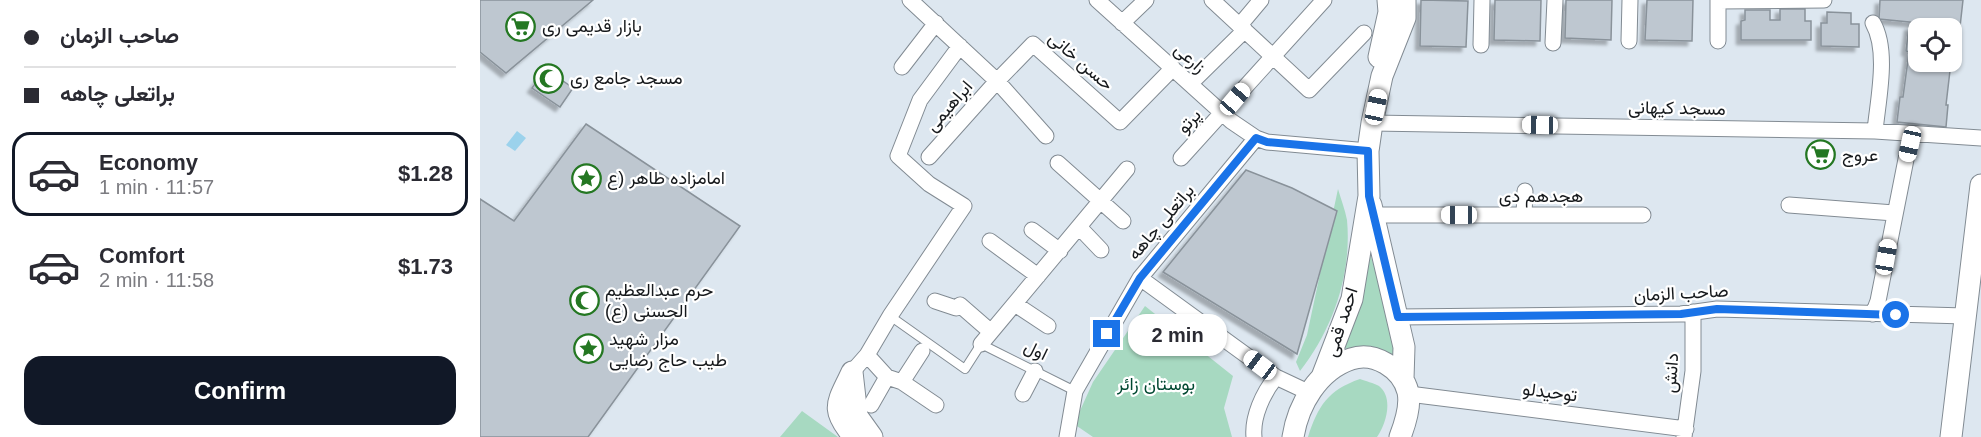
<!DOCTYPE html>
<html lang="en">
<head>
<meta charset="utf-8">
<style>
	body { margin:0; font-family:Helvetica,Vazirmatn,sans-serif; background:#f2f2f3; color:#2b2b33; height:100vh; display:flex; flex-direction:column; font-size:22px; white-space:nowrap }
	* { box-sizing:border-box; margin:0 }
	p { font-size:20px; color:#7c7c81 }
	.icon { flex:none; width:33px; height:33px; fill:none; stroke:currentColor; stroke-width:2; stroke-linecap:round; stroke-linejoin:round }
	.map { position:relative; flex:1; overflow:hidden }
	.panel { display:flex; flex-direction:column; background:#fff; width:480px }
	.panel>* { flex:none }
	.top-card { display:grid; align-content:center; height:132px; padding:0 24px; background:#fff }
	.tools { position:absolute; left:1428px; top:18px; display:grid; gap:12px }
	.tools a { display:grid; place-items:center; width:54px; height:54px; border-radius:12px; background:#fff; box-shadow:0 2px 4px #0004; font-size:30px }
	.end { position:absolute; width:27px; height:27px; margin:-14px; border:8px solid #1a73e8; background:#fff; box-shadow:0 0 0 3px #fff }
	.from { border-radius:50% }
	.bubble { position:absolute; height:42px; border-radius:18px; background:#fff; box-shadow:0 2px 4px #0004; font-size:20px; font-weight:800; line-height:42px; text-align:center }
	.car { position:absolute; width:18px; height:36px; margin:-18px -9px; border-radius:8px; box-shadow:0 0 4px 2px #0007; background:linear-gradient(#fff 24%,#345 0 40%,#fff 0 76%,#345 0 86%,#fff 0) }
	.top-card b { display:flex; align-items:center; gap:21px; height:57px; font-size:22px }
	.top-card b+b { border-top:2px solid #e1e1e2 }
	.top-card i { width:15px; height:15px; background:#2b2b33 }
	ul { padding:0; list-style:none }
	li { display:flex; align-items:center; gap:18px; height:84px; margin:0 12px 9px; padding:0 12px; border:3px solid transparent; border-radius:18px }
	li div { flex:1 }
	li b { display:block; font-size:22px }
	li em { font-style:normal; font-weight:800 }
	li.selected { border-color:#111827 }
	li>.icon { width:54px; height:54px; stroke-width:1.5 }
	.cta { display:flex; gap:12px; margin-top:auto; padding:12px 24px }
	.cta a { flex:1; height:69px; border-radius:18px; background:#111827; color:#fff; font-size:24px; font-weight:800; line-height:69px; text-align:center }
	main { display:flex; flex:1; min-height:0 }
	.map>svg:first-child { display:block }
	.green { fill:#a7d9c1 }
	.water { fill:#9bd2ec }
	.building { fill:#bec7d0; stroke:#89929a; stroke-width:1.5; filter:url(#shadow) }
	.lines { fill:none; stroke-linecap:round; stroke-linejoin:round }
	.lane-casing { stroke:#828b93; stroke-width:10 }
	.street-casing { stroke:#828b93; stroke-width:17 }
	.secondary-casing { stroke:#828b93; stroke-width:23 }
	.lane { stroke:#fff; stroke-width:8 }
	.street { stroke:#fff; stroke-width:15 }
	.secondary { stroke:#fff; stroke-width:21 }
	.route { stroke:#1a73e8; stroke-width:8 }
	.labels { text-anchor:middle; stroke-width:4.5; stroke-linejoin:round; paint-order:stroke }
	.poi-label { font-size:18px; fill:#16191c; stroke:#fff; text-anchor:start }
	.street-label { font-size:18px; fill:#16191c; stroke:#fff }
	.park-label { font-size:18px; fill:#004831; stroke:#fff }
</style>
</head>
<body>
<main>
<section class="panel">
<div class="top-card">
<b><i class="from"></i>صاحب الزمان</b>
<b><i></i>براتعلی چاهه</b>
</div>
<ul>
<li class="selected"><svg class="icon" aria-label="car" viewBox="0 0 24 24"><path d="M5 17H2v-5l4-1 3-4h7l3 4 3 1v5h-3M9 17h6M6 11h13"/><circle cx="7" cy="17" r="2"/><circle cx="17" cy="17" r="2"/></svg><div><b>Economy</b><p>1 min · 11:57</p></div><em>$1.28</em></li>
<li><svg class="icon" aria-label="car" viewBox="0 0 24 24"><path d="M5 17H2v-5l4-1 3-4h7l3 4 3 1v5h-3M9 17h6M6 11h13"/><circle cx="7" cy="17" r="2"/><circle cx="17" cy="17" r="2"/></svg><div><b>Comfort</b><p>2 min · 11:58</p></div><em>$1.73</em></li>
</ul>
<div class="cta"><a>Confirm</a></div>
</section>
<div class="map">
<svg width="1501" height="437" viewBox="0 0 1501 437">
	<defs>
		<filter id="shadow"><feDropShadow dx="-4.5" dy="4.5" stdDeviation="1.5" flood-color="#0004"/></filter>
	</defs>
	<rect width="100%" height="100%" fill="#dde7f0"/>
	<path class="green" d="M858,189C861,199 865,210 867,220C872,274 853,329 820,371L816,362L827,335Z
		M889,250C899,284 914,320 915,356L879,348L866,349L862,345Z
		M665,306L753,376L744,408L752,437H613L594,424L613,382Z
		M880,379C885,381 894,383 899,386C914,398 906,424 897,437H828C838,406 848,390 880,379Z
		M322,411L358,437H300Z"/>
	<path class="water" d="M37,131L46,138L35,151L26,145Z"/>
	<path class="building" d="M0,0H113L26,73L0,52Z
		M941,0L988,1L986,47L940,46Z
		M1015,0H1061L1060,41L1014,40Z
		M1086,0H1132L1131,40L1085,38Z
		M1167,0H1213L1212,41L1165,40Z
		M1400,0H1483L1480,27L1399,19Z
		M1300,9H1325V21H1331V40H1261V21L1265,20V10H1290V20H1300Z
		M1347,12L1371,13V24H1379V47L1341,46V23H1347Z
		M1429,26L1450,28H1438V62H1471L1466,105H1468L1466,127L1417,122L1420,97H1423L1429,52L1426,51Z
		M1472,31L1478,32L1475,54H1472V60Z
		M66,69L93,88L80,107L52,88Z
		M106,124L260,226L108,437H0V199L34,221Z
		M766,170L812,188L857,211L817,354L683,272Z"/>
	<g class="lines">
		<defs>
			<path id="lane" d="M410,316L485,369L501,344L595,391"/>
			<path id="street" d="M430,0L517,81L566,136
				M617,0L751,121L776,138L787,142L888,151
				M732,0L829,90L884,33
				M1238,1L1344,0
				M642,23L666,0
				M1393,23C1409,51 1398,99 1395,131
				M760,25L781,0
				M1149,41L1150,0
				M1238,41V0
				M1073,43L1075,0
				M1001,45L1002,0
				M422,67L456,23
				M710,84L765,30
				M892,123L1395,131L1501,138
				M449,157L517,81L553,44L640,122L693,68
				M701,158L844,0
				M578,163L643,221
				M1309,205L1414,213
				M885,215H1163
				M1044,215L1045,191
				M600,228L621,250
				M552,230L580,251
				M510,241L558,276
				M660,278L796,377C783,393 772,417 774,437
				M455,301L476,308L480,305L511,332
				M535,304L568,326
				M1393,314L1398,301L1431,134
				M918,317L1201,314L1237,309L1485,316
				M501,344L647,169
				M387,355L407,377
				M372,372L387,355L410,316L484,206L449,184L418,156L440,100L480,46
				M796,377L830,393
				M422,382L456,405
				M543,394L555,371
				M929,394L1206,429
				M391,405L407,377L422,382L442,351
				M587,437L595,391L660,278L776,138
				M1204,437L1213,371V312"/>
			<path id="secondary" d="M899,57L909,12L908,0
				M891,205L924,347L923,379
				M842,377L872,299L889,196L888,151L892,123L902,76L925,18V0
				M374,437C349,408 358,403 372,372L377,416L392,437
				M813,437C818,405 838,370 871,359C894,351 922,368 928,392C931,406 925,424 920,437
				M1471,437L1501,185"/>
		</defs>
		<use href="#lane" class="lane-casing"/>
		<use href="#street" class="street-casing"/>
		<use href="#secondary" class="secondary-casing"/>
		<use href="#lane" class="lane"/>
		<use href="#street" class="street"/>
		<use href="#secondary" class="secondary"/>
	</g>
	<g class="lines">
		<path class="route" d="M627,334L660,278L776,138L787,142L888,151L889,196L918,317L1201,314L1237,309L1416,315"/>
	</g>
	<defs>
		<symbol id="supermarket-ring" viewBox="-11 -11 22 22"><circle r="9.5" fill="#fff" stroke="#247722" stroke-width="1.5"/><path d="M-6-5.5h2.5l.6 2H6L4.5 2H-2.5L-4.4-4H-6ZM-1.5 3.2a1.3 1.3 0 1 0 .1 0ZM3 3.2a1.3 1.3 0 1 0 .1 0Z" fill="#247722"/></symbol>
		<symbol id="mosque-ring" viewBox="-11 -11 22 22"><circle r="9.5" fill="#fff" stroke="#247722" stroke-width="1.5"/><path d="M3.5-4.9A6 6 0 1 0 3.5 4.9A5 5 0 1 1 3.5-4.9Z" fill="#247722"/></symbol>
		<symbol id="sight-ring" viewBox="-11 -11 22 22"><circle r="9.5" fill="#fff" stroke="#247722" stroke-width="1.5"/><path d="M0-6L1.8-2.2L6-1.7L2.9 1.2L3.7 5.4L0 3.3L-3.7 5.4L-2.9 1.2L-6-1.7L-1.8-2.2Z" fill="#247722"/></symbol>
	</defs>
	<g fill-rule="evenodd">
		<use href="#supermarket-ring" x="24" y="10" width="33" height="33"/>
		<use href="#mosque-ring" x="52" y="62" width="33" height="33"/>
		<use href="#supermarket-ring" x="1324" y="138" width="33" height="33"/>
		<use href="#sight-ring" x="90" y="162" width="33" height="33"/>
		<use href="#mosque-ring" x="88" y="284" width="33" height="33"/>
		<use href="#sight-ring" x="92" y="332" width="33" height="33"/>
	</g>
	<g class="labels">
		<g class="poi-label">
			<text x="62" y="32">بازار قدیمی ری</text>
			<text x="90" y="84">مسجد جامع ری</text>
			<text x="1362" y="161">عروج</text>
			<text x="127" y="184">امامزاده طاهر (ع</text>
			<text x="125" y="296">حرم عبدالعظیم<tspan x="125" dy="21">الحسنی (ع)</tspan></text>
			<text x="129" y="345">مزار شهید<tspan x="129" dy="21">طیب حاج رضایی</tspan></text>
		</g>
		<g class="street-label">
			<text transform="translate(710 58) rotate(42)" y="6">زارعی</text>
			<text transform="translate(601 61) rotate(41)" y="6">حسن خانی</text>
			<text transform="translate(469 106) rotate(-49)" y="6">ابراهیمی</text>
			<text transform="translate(1197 108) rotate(1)" y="6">مسجد کیهانی</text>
			<text transform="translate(709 121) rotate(-47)" y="6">پرتو</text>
			<text x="1061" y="202">هجدهم دی</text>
			<text transform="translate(681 222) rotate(-50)" y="6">براتعلی چاهه</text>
			<text transform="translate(1201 293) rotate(-3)" y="6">صاحب الزمان</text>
			<text transform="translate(861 322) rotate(-72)" y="6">احمد قمی</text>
			<text transform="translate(556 350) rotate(26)" y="6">اول</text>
			<text transform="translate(1191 373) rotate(-86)" y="6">دانش</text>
			<text transform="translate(1070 392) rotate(7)" y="6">توحیدلو</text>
		</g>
		<g class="park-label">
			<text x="676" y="390">بوستان زائر</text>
		</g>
	</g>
</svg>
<div class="tools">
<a><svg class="icon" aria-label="locate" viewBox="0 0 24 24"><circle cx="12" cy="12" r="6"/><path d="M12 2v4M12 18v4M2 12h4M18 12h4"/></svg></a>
</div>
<i class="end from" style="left:1416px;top:315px"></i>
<i class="end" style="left:627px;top:334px"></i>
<div class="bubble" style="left:648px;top:314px;width:99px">2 min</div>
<i class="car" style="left:755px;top:99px;rotate:41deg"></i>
<i class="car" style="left:896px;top:107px;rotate:12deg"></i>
<i class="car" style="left:1060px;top:125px;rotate:271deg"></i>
<i class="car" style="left:1430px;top:144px;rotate:193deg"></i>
<i class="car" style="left:979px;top:215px;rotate:270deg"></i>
<i class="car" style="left:1406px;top:257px;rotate:10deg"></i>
<i class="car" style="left:780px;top:365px;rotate:307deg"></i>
</div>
</main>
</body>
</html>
